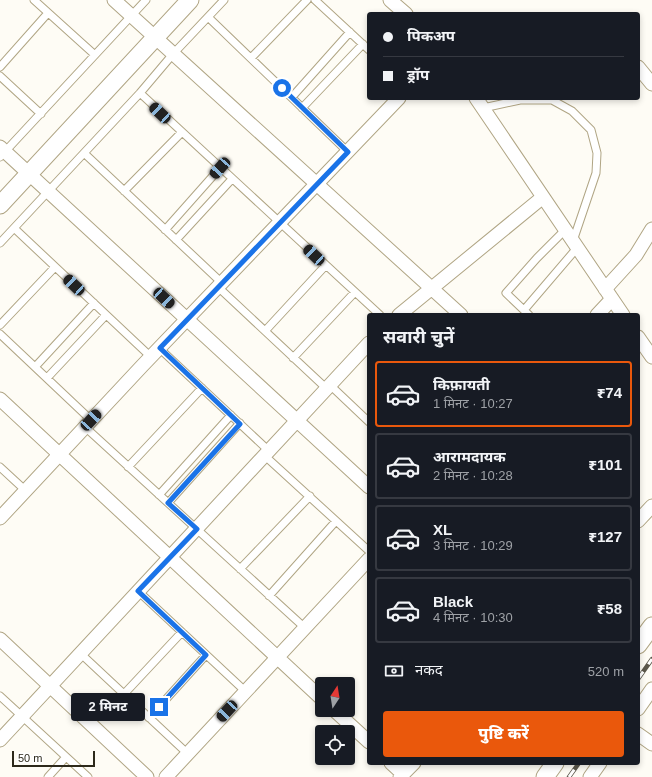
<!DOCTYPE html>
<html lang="hi">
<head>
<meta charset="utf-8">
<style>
	body { margin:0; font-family:Helvetica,"Noto Sans Devanagari",sans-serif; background:#20242c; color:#f1f3f6; height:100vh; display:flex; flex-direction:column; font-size:15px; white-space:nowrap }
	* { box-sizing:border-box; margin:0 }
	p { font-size:13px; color:#9ea1a6 }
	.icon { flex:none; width:22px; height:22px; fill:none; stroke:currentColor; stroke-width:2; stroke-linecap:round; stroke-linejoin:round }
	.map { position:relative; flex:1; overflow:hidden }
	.sheet { position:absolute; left:367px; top:313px; width:273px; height:452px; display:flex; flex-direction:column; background:#171b24; border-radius:4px; box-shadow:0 2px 6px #0003 }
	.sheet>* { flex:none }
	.banner { position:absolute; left:367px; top:12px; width:273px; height:88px; border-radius:4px; box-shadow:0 2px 6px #0003; display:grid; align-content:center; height:88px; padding:0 16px; background:#171b24 }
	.needle { width:26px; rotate:12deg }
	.tools { position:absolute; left:315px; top:677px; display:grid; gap:8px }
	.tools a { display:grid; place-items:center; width:40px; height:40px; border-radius:4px; background:#171b24; box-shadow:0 2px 6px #0003; font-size:20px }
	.scale { position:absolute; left:12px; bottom:10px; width:83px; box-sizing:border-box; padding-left:4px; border:2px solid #2d291b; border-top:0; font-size:11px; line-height:14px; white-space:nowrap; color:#2d291b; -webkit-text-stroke:3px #fff; paint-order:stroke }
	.end { position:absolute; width:18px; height:18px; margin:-9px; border:5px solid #1a73e8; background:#fff; box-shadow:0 0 0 2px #fff }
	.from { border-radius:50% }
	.bubble { position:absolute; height:28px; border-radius:4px; background:#171b24; box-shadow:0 2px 6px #0003; font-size:13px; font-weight:800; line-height:28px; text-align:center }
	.car { position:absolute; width:12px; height:24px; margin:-12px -6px; border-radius:5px; box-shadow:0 0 3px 1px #0007; background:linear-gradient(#222 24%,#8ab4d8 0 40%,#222 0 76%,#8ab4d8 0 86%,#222 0) }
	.banner b { display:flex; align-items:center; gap:14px; height:38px; font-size:15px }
	.banner b+b { border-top:1px solid #363941 }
	.banner i { width:10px; height:10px; background:#f1f3f6 }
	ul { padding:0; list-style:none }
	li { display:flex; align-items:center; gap:12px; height:66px; margin:0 8px 6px; padding:0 8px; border:2px solid #363941; border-radius:4px }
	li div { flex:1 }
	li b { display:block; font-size:15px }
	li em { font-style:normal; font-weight:800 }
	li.on { border-color:#ea580c }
	li>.icon { width:36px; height:36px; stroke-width:1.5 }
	h2 { padding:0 16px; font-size:18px; line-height:48px }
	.pay { display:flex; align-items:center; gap:10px; height:44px; padding:0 16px; font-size:15px }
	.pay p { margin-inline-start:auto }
	.cta { display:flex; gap:8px; margin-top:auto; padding:8px 16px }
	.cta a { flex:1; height:46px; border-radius:4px; background:#ea580c; color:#fff; font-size:16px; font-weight:800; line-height:46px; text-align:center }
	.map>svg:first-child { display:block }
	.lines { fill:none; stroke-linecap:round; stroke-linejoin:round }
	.service-casing { stroke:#b0a584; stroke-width:9 }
	.minor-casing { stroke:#b0a584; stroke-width:15 }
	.tertiary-casing { stroke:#b0a584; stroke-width:19 }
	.service { stroke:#fff; stroke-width:7 }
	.minor { stroke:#fff; stroke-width:13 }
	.tertiary { stroke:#fff; stroke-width:17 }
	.rail-casing { stroke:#5b574b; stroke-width:4.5 }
	.rail { stroke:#fff; stroke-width:3; stroke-dasharray:9; stroke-linecap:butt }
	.route { stroke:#1a73e8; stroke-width:5 }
</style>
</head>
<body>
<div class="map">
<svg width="652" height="777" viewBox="0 0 652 777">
	<rect width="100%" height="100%" fill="#fefcf5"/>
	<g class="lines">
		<defs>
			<path id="service" d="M34,0L95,55
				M315,0L369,50
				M208,17L348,152
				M251,58L307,0
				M0,67L48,13
				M0,76L41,114
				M140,93L380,315
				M292,97L350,32
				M302,108L363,44
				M483,108L520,100H552L572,111L591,130L597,153L596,173L573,241
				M84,153L222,283
				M0,157L146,0
				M124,191L182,132
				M14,228L151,357
				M165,230L220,168
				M176,240L232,179
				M0,243L140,93L173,54L224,0
				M218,287L327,389
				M524,310L577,248
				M529,315L506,293L537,258L565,230
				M0,325L55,267
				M265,331L326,265
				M0,334L91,420
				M159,348L269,451
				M293,358L355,292
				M35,367L94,303
				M47,378L106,315
				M330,385L369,422
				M85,427L305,628
				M265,456L369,551
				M0,467L26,491
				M128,467L202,388
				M159,495L231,415
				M168,503L240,423
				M240,569L310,496
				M138,591L245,691
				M269,596L336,521
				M80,653L188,754
				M124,694L182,632
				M0,696L88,777
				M149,718L206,655
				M48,777L66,757"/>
			<path id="minor" d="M114,0L461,315
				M390,0L406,14
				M638,67L652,84
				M476,98L623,315
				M0,147L369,487
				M605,289L636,255L652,229
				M399,315L543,197
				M597,315L612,299
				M638,337L652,357
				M0,399L322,699
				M0,518L142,366L399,98
				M638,521L652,506
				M0,639L147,777
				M638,709L652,689
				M334,710L369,742
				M638,734L652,744
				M0,740L369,343
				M391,763L403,774
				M166,777L369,559
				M400,777L414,763
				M590,777L600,763"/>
			<path id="tertiary" d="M0,205L190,0
				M638,645L652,626
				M545,777L555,763"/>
		</defs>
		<use href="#service" class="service-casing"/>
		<use href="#minor" class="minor-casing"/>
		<use href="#tertiary" class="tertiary-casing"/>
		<use href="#service" class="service"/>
		<use href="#minor" class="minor"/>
		<use href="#tertiary" class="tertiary"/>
		<defs>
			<path id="rail" d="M638,679L652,659
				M569,777L579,763"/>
		</defs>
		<use href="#rail" class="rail-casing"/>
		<use href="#rail" class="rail"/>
	</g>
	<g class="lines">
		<path class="route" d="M159,707L206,655L138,591L197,529L168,503L240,424L160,348L348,152L282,88"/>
	</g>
</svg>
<div class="tools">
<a><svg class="needle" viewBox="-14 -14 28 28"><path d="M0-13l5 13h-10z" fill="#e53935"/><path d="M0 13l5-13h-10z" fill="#9ea1a6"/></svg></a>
<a><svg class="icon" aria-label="locate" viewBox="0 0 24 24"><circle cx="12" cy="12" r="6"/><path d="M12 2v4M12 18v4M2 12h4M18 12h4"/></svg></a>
</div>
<div class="scale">50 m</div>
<i class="end from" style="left:282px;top:88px"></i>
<i class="end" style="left:159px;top:707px"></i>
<div class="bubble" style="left:71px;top:693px;width:74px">2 मिनट</div>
<i class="car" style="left:160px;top:113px;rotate:313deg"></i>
<i class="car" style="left:220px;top:168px;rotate:222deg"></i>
<i class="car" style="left:314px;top:255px;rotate:313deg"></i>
<i class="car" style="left:74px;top:285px;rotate:313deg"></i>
<i class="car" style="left:164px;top:298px;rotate:133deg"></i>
<i class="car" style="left:91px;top:420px;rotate:43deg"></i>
<i class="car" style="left:227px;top:711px;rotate:223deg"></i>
<div class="banner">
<b><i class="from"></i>पिकअप</b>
<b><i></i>ड्रॉप</b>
</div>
<section class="sheet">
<h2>सवारी चुनें</h2>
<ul>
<li class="on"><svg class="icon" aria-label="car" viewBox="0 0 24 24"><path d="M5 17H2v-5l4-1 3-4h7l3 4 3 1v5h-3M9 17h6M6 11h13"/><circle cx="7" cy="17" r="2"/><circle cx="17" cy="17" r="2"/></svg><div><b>किफ़ायती</b><p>1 मिनट · 10:27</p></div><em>₹74</em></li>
<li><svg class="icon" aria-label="car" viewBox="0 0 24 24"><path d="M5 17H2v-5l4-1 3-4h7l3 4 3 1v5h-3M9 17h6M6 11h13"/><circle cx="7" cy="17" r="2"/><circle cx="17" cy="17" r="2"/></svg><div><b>आरामदायक</b><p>2 मिनट · 10:28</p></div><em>₹101</em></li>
<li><svg class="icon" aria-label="car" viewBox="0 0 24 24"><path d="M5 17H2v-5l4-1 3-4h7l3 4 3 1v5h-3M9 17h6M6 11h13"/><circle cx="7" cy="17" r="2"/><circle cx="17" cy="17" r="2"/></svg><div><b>XL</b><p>3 मिनट · 10:29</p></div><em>₹127</em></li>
<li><svg class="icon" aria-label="car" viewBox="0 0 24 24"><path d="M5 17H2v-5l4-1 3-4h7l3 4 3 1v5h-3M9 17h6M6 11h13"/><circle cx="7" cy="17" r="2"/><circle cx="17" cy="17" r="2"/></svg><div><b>Black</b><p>4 मिनट · 10:30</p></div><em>₹58</em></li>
</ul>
<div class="pay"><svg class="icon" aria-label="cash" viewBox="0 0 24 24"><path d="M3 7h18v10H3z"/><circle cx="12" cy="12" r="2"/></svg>नकद<p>520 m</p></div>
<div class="cta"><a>पुष्टि करें</a></div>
</section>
</div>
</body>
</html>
